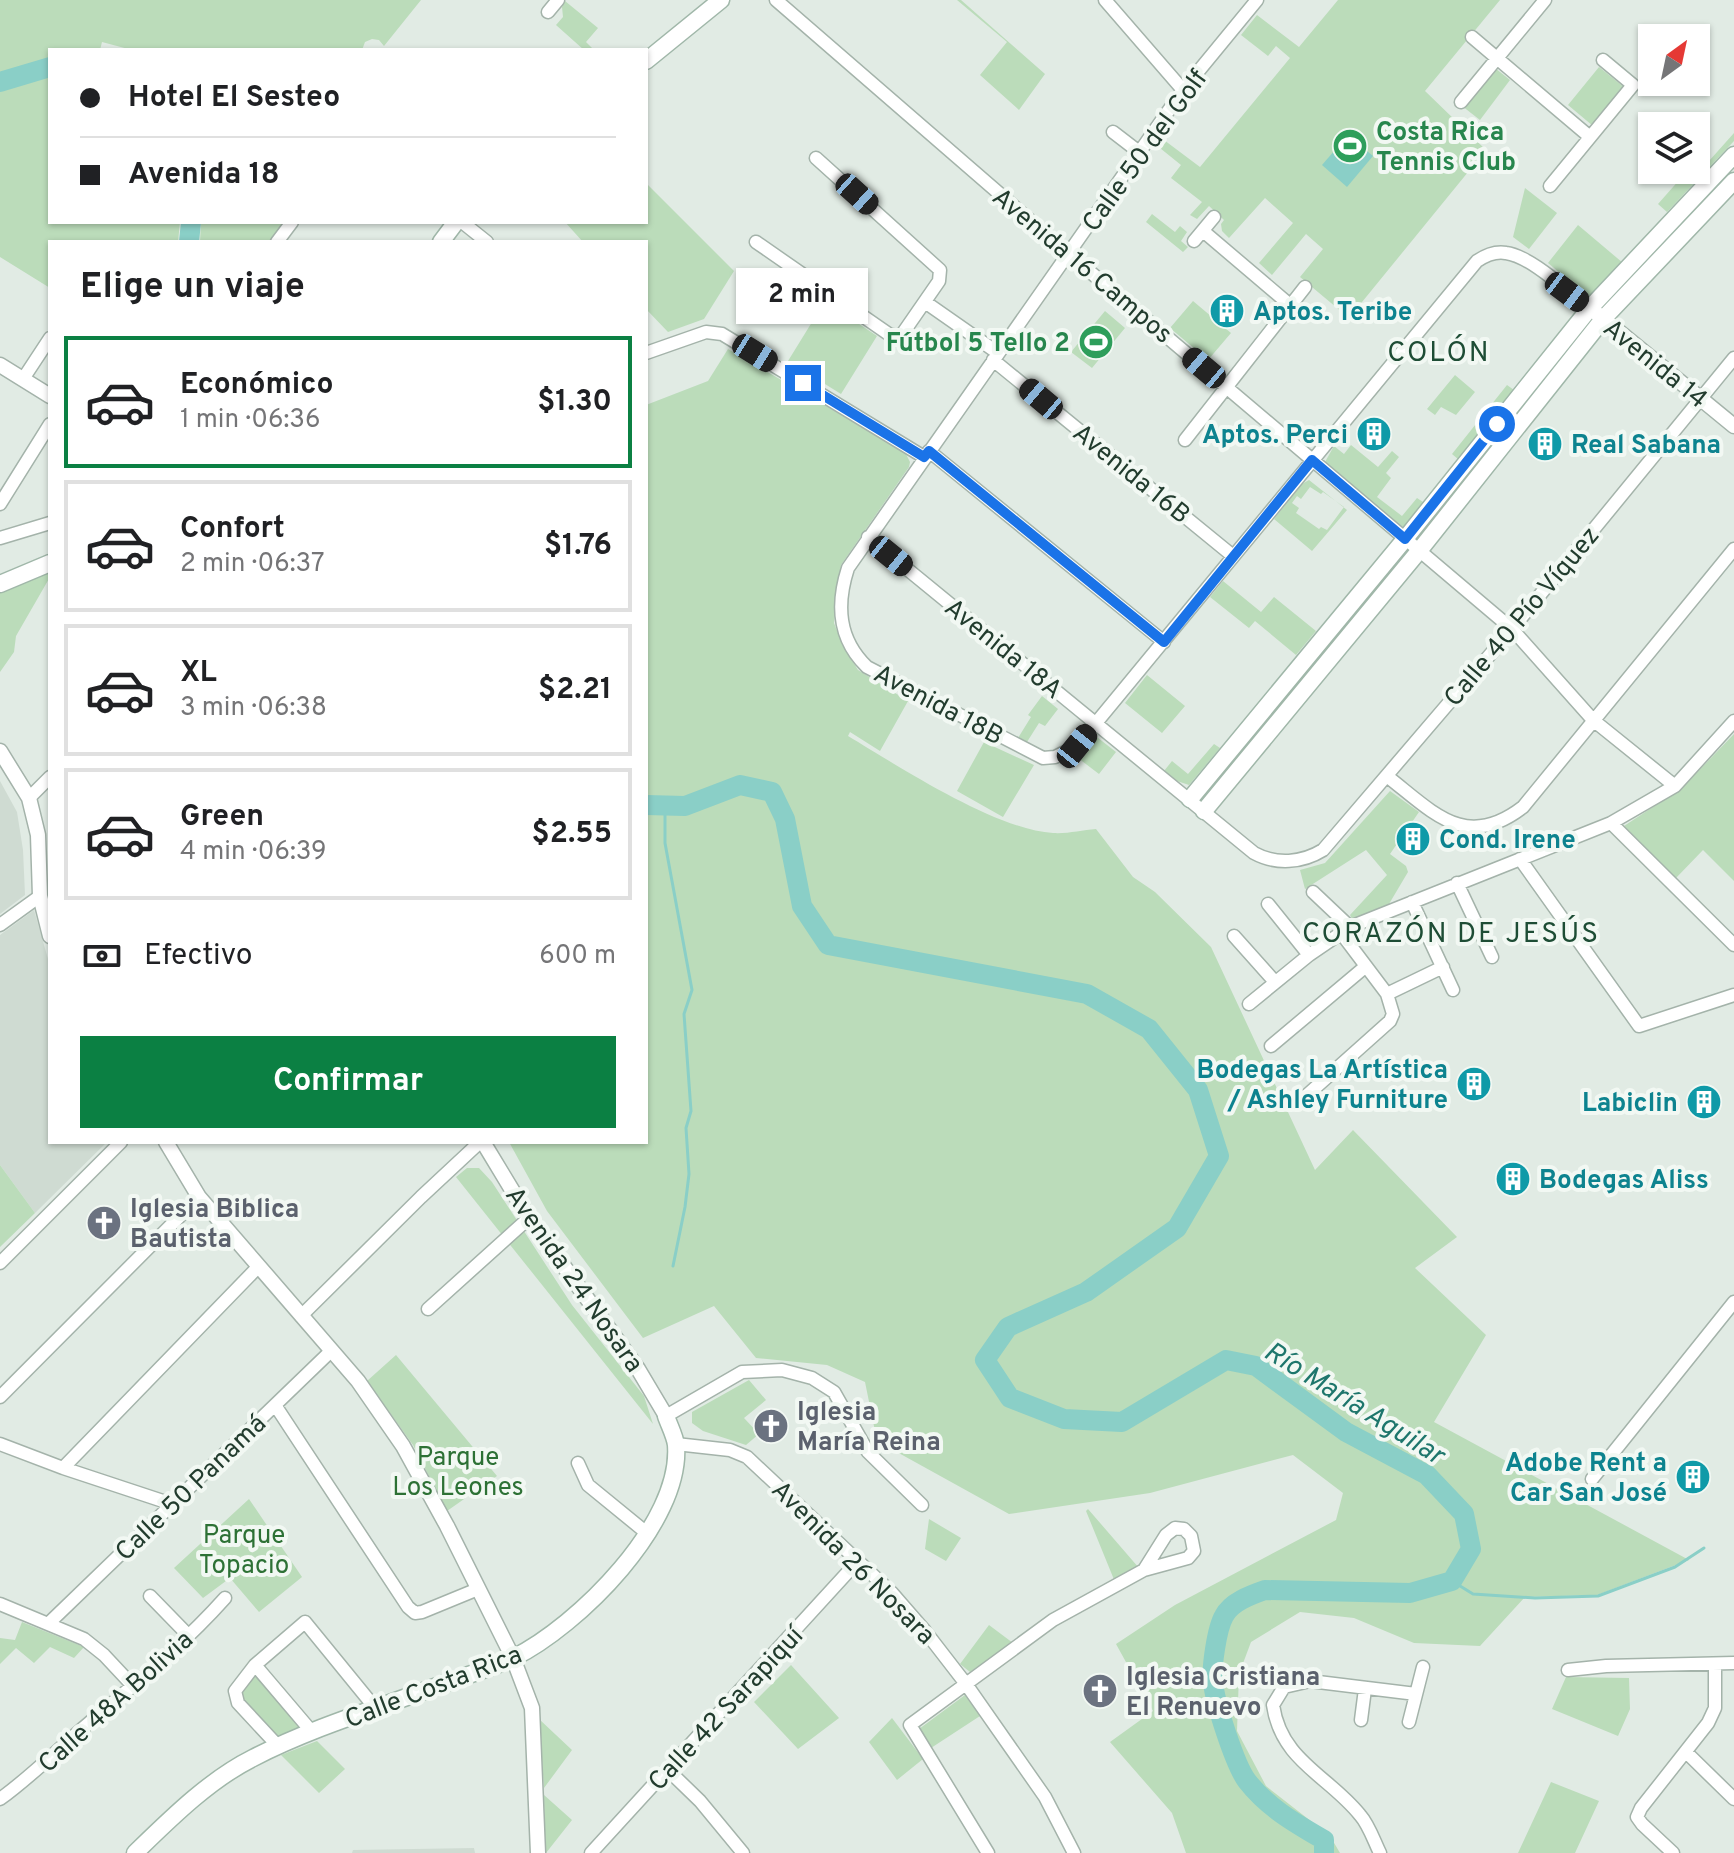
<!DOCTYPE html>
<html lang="es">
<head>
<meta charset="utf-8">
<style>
	body { margin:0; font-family:Overpass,sans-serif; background:#f6f6f6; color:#202124; height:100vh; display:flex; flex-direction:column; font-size:30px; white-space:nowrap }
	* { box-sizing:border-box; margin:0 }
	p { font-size:26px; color:#757577 }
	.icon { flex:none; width:44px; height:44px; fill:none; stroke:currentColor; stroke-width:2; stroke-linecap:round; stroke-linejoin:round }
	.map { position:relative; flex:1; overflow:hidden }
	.sheet { position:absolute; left:48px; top:240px; width:600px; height:904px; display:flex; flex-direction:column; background:#fff; border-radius:0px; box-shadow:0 2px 6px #0004 }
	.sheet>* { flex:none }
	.hud { position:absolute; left:48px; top:48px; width:600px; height:176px; border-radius:0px; box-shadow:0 2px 6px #0004; display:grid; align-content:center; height:176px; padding:0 32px; background:#fff }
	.needle { width:52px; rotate:33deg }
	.buttons { position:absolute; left:1638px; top:24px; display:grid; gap:16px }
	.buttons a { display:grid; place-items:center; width:72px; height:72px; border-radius:0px; background:#fff; box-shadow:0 2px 6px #0004; font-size:40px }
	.end { position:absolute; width:36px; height:36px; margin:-18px; border:10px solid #1a73e8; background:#fff; box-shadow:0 0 0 4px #fff }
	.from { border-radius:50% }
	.bubble { position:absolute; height:56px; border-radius:0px; background:#fff; box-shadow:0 2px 6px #0004; font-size:26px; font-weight:700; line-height:56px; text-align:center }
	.car { position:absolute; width:24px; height:48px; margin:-24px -12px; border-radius:10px; box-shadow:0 0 6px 2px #0007; background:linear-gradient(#222 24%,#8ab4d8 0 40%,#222 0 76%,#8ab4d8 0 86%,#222 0) }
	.hud b { display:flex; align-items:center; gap:28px; height:76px; font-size:30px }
	.hud b+b { border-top:2px solid #e0e0e0 }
	.hud i { width:20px; height:20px; background:#202124 }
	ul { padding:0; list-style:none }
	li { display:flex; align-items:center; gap:24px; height:132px; margin:0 16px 12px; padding:0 16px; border:4px solid #e0e0e0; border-radius:0px }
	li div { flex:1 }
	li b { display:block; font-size:30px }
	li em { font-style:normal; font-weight:700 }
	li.selected { border-color:#0b8043 }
	li>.icon { width:72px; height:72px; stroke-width:1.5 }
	h2 { padding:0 32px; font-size:36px; line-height:96px }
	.pay { display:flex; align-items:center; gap:20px; height:88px; padding:0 32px; font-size:30px }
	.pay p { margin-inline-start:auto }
	.button { display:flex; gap:16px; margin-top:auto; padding:16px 32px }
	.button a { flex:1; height:92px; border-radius:0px; background:#0b8043; color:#fff; font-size:32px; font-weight:700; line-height:92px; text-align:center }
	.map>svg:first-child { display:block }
	.built { fill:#cfdbd2 }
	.green { fill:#bbdcba; fill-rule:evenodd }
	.water { fill:#8acfc7 }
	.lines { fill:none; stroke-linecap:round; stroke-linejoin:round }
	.stream { stroke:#8acfc7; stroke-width:3 }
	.river { stroke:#8acfc7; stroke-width:20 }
	.minor-casing { stroke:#a4b3aa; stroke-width:15 }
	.tertiary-casing { stroke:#a4b3aa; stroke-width:17 }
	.secondary-casing { stroke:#a0b7a9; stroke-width:19 }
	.minor { stroke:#fff; stroke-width:12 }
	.tertiary { stroke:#fff; stroke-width:14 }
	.secondary { stroke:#fff; stroke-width:16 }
	.route { stroke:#1a73e8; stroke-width:10 }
	.labels { text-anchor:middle; stroke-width:8; stroke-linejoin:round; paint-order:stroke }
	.leisure-label { font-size:26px; font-weight:bold; fill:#27864d; stroke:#f2f8f3; text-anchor:start }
	.street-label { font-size:26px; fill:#223c2e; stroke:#f2f8f3 }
	.culture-label { font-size:26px; font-weight:bold; fill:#0d838f; stroke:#f2f8f3; text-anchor:start }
	.worship-label { font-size:26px; font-weight:bold; fill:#5b616d; stroke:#f2f8f3; text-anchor:start }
	.park-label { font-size:26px; fill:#2d7135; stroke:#f2f8f3 }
	.neighbourhood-label { font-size:28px; letter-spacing:2px; fill:#1e4d35; stroke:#f2f8f3 }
	.water-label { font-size:28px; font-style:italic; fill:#1e766c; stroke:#f2f8f3 }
</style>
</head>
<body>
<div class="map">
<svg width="1734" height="1853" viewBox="0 0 1734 1853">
	<rect width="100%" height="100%" fill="#e1ebe4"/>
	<path class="built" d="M0,781L17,812L23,850L25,895L0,914Z
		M34,910L50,966V1142H107L35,1213L0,1165V935Z
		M474,1848L475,1853H352L353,1850Z"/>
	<path class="green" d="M0,0H421L384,46L379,40L372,39L365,42L362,50H132L102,42L100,50H50V222H180L178,242H50V288L0,257Z
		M957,0H961L1045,74L1019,110L980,75L1007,42Z
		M1338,0H1500L1425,91L1486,150L1349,318L1300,277L1323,249L1306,234L1272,275L1259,263L1293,223L1265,198L1229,238L1222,231L1221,224L1224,220L1209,206L1197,219L1190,215L1202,202L1171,178L1181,165L1155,144L1160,137L1200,167L1290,58L1276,46L1268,56L1241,35L1257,15L1299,47Z
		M565,1L598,28L586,42L594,50H584L556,25L563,17L562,7Z
		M1599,67L1625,88L1593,126L1568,105Z
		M1495,68L1510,80L1480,120L1462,106Z
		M1734,133V141L1667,212L1658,204L1688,170H1696V161L1701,155L1709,161Z
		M646,183L734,271L704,319L668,332L646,309V242H583L565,222H646Z
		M1525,188L1557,213L1529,249L1513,237Z
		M1152,214L1175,232L1180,226L1187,232L1181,241L1188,247L1183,252L1146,222Z
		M201,222H281L283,224L270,242H200Z
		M1578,225L1623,263L1592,300L1548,263Z
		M825,301L877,336L841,394L788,361Z
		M1193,301L1231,333L1208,360L1170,328Z
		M1105,311L1125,328L1092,368L1071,352Z
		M728,349L905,452L910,462L909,467L841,565L834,623L843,646L858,670L908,701L880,751L850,732L848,736C898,766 996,830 1053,833C1067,834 1082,830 1096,829L1133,877L1155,892L1211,947L1315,1170L1353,1130L1457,1237L1415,1268L1486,1335L1434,1422L1689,1560L1597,1595L1525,1597L1480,1646L1414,1643L1354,1618L1300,1612L1251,1642L1239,1674L1237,1731L1266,1786L1330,1836L1340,1853H1186L1172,1813L1110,1742L1153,1711L1116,1644L1175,1605L1336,1520L1343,1493L1293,1455L1150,1493L1009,1514L877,1441L865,1382L827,1365L756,1358L714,1306L643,1338L547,1211L509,1142H646V405L708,381Z
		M1455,375L1475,392L1456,415L1441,407L1435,415L1427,409Z
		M1507,385L1514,390L1459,460L1452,454Z
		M1351,445L1378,467L1392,451L1399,457L1386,473L1391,478L1377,497L1402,516L1417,498L1426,504L1405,527L1399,526L1325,462L1334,446L1344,454Z
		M1309,480L1347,510L1312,551L1274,519L1302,484ZM1310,487L1321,494L1323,492L1344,507L1327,530L1321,527L1319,529L1296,513L1299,508L1292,503L1297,496L1301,499Z
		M50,566V577L16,636L14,652L0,672V589Z
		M1223,581L1261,612L1274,597L1316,631L1296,655L1255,621L1249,628L1210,597Z
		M1147,675L1185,706L1162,733L1125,703Z
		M1042,696L1058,709L1045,726L1039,723L1027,742L1018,738L1031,717L1028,715Z
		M1093,734L1116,752L1099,774L1078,758L1076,754Z
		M1734,734V881L1703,850L1676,878L1624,826L1682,788Z
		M984,742L1034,765L1003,817L957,791Z
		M1214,744L1220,748L1189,785L1177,781L1164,771L1172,761L1188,774Z
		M1390,791L1419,812L1390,854L1406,866L1408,872L1389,904L1352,919L1350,915L1387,875L1366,850L1305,889L1300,870L1325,863Z
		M0,1165L35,1213L0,1247Z
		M467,1168H479L492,1182L572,1305L644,1396L653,1424L456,1177Z
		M396,1355L497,1476L447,1511L413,1445L367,1381Z
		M749,1380L766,1400L744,1418L759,1434L746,1445L703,1431L692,1423V1412Z
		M249,1499L302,1577L259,1612L230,1578L203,1598L174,1568Z
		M1088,1509L1139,1568L1115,1582L1086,1511Z
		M929,1519L961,1538L946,1561L925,1549Z
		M22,1622L84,1647L74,1658L50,1647L34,1663L16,1648L0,1664V1638L15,1640Z
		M989,1625L1013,1643L970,1672L960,1664Z
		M791,1665L839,1718L798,1749L754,1702Z
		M256,1669L304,1726L277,1739L242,1703L239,1691Z
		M1566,1677L1629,1678L1630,1709L1618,1736L1552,1709Z
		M965,1695L980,1716L931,1748L919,1729Z
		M892,1718L923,1759L897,1780L869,1742Z
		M539,1719L572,1750L544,1788Z
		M317,1741L345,1769L319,1793L281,1755Z
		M1551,1782L1599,1801L1575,1853H1518Z
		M544,1795L572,1820L546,1853H545Z"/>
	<path class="water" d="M1348,135L1373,156L1347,187L1322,165Z"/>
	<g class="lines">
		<path class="stream" d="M665,806V843L692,990L684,1014L691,1111L686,1128L689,1174L685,1207L673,1266
			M1452,1581L1473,1594L1535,1598L1598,1596L1675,1567L1704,1548"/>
		<path class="river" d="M0,82L50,67
			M189,242L191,222
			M646,805L685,806L740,785L772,792L785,819L802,906L828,945L1087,994L1149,1029L1198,1090L1219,1156L1177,1228L1086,1292L1008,1327L985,1360L1010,1398L1064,1419L1122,1422L1226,1360L1256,1366L1346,1432L1427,1475L1464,1514L1471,1549L1452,1581L1410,1593L1265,1590C1251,1595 1231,1602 1224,1616C1217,1628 1211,1668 1213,1682C1215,1703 1235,1765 1247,1781C1268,1808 1295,1823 1324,1840V1853"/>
		<defs>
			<path id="minor" d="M776,0L1069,254L1512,629L1593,720L1675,786
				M1105,0L1183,90
				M1257,0L1183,90L848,568C836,605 838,639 867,667L1043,758L1055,757L1077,746L1477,261C1486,255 1495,251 1506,253C1531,256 1569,293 1590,308
				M548,12L558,0
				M1472,37L1590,137
				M1461,102L1545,0
				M1113,132L1139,152
				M1550,186L1633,85L1603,60
				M462,222L487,242
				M1203,231L1290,305
				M1194,241L1214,217
				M277,242L292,222
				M756,242L890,335L899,336L903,333L939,281L940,270L816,158
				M925,302L998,353
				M646,353L706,332L722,334L924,457
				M993,360L1233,556
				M23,379L50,338
				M1185,440L1305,287
				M929,451L1164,642
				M0,504L50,424
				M868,537L1254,853C1276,865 1302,863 1323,850L1512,629L1734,358
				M0,538L50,523
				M1388,777C1434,813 1466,851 1523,807L1734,549
				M29,798L50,777
				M1611,823L1734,945
				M1520,859L1639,1026L1734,995
				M1457,883L1492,957
				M1313,892L1350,927
				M1412,902L1453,990
				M1268,904L1309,955
				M0,925L40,896
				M1234,936L1275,982
				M1387,994L1443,967
				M1249,1004L1309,955L1350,927L1611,823L1675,786L1734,721
				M1271,1046L1365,967
				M1306,1096L1390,1021L1393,1014L1387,994L1341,933
				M0,1263L121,1142
				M428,1309L529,1218
				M301,1316L421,1197L480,1142
				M0,1397L199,1197
				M275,1405L408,1607L415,1613L422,1612L478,1589
				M666,1416L742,1372L782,1370L812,1378L834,1392L868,1452L922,1505
				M0,1444L63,1468L172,1504
				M676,1444L730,1450L747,1457L892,1593L925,1631L966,1684L1045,1797L1074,1853
				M578,1463L588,1485L648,1534
				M63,1468L258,1267
				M1592,1479L1734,1302
				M150,1596L188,1635
				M0,1604L84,1639L104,1655L133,1686
				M49,1623L331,1351
				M255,1665L312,1732
				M1568,1670L1606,1666L1734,1663
				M1361,1720L1365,1689
				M1409,1722L1423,1667
				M278,1746L238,1703L235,1691L255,1665L305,1622L376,1709
				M1686,1752L1734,1799
				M668,1770L700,1801L743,1853
				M0,1799C32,1776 59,1748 89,1723C136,1683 184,1644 225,1598
				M591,1853L858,1561
				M988,1853L910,1725L1053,1620L1144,1570L1188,1558L1194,1551L1191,1536L1184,1529L1175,1528L1166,1535L1144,1570
				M1380,1853C1374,1841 1369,1825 1360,1815C1329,1776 1281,1761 1273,1705L1284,1687L1310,1681L1416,1694
				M1673,1853L1642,1824L1637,1817L1641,1808L1708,1723L1715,1708V1664"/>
			<path id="tertiary" d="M1595,312L1734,426
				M0,365L50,396
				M0,751L29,798L38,835L40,896L50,936
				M166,1142L199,1197L358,1381L403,1446L447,1526L513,1658L532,1708L538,1853
				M483,1142L529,1218L638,1369L666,1416"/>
			<path id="secondary" d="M646,61L721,0
				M441,242L456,222
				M0,584L50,563
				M1190,799L1405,539L1590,308L1734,155
				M1204,811L1419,551L1603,319L1734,181
				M135,1853C170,1819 209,1780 253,1758C315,1726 385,1706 451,1681C471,1674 494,1667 513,1658C578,1626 682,1523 676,1445C675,1436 669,1425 666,1416"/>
		</defs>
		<use href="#minor" class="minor-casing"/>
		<use href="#tertiary" class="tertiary-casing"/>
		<use href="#secondary" class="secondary-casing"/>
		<use href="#minor" class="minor"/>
		<use href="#tertiary" class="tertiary"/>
		<use href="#secondary" class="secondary"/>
	</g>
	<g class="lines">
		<path class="route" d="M803,383L924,457L929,451L1164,642L1312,460L1405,539L1497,424"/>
	</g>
	<defs>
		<symbol id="stadium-disc" viewBox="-11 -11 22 22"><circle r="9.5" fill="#2e9e5b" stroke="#f2f8f3"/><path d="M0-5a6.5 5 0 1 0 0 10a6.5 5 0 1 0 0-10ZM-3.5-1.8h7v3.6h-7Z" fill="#fff"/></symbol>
		<symbol id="building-disc" viewBox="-11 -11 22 22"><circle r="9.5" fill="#0f9aa8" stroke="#f2f8f3"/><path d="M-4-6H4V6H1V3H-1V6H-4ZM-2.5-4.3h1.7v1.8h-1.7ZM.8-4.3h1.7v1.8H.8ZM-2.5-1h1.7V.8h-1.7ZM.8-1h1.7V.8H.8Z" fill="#fff"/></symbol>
		<symbol id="church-disc" viewBox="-11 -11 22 22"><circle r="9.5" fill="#6b7280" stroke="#f2f8f3"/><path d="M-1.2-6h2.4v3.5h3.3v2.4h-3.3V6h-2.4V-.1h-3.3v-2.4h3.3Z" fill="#fff"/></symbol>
	</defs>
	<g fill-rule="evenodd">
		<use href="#stadium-disc" x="1330" y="126" width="40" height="40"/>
		<use href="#building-disc" x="1207" y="291" width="40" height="40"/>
		<use href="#stadium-disc" x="1076" y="322" width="40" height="40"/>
		<use href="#building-disc" x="1354" y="414" width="40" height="40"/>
		<use href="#building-disc" x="1525" y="424" width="40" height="40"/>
		<use href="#building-disc" x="1393" y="819" width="40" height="40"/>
		<use href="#building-disc" x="1454" y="1064" width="40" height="40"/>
		<use href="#building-disc" x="1684" y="1082" width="40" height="40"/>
		<use href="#building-disc" x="1493" y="1159" width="40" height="40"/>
		<use href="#church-disc" x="84" y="1203" width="40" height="40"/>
		<use href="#church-disc" x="751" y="1406" width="40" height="40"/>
		<use href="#building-disc" x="1673" y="1457" width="40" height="40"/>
		<use href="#church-disc" x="1080" y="1671" width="40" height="40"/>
	</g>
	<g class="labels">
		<g class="leisure-label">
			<text x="1376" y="140">Costa Rica<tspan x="1376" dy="30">Tennis Club</tspan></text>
			<text x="1070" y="351" text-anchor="end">Fútbol 5 Tello 2</text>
		</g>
		<g class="street-label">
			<text transform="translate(1144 150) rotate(-54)" y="9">Calle 50 del Golf</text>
			<text transform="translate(1083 265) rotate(40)" y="9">Avenida 16 Campos</text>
			<text transform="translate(1656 363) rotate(39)" y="9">Avenida 14</text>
			<text transform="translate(1132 473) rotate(39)" y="9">Avenida 16B</text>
			<text transform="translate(1521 616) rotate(-50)" y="9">Calle 40 Pío Víquez</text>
			<text transform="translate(1004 648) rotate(39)" y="9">Avenida 18A</text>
			<text transform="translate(939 704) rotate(28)" y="9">Avenida 18B</text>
			<text transform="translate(575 1279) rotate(55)" y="9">Avenida 24 Nosara</text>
			<text transform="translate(190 1487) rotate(-44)" y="9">Calle 50 Panamá</text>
			<text transform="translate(854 1562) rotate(45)" y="9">Avenida 26 Nosara</text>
			<text transform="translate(433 1686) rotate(-21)" y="9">Calle Costa Rica</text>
			<text transform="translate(115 1701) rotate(-42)" y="9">Calle 48A Bolivia</text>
			<text transform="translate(725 1708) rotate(-47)" y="9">Calle 42 Sarapiquí</text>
		</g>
		<g class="culture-label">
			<text x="1253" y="320">Aptos. Teribe</text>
			<text x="1348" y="443" text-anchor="end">Aptos. Perci</text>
			<text x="1571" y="453">Real Sabana</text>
			<text x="1439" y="848">Cond. Irene</text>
			<text x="1448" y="1078" text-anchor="end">Bodegas La Artística<tspan x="1448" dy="30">/ Ashley Furniture</tspan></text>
			<text x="1678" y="1111" text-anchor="end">Labiclin</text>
			<text x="1539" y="1188">Bodegas Aliss</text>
			<text x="1667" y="1471" text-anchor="end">Adobe Rent a<tspan x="1667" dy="30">Car San José</tspan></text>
		</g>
		<g class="worship-label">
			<text x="130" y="1217">Iglesia Biblica<tspan x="130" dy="30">Bautista</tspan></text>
			<text x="797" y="1420">Iglesia<tspan x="797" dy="30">María Reina</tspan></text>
			<text x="1126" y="1685">Iglesia Cristiana<tspan x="1126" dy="30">El Renuevo</tspan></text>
		</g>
		<g class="park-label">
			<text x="458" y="1465">Parque<tspan x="458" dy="30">Los Leones</tspan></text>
			<text x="244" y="1543">Parque<tspan x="244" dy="30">Topacio</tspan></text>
		</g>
		<g class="neighbourhood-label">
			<text x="1439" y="361">COLÓN</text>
			<text x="1451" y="942">CORAZÓN DE JESÚS</text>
		</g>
		<g class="water-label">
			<text transform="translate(1355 1402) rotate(32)" y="10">Río María Aguilar</text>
		</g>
	</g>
</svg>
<div class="buttons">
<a><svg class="needle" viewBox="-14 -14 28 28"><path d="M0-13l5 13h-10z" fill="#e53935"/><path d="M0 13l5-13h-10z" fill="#757577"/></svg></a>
<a><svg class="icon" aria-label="layers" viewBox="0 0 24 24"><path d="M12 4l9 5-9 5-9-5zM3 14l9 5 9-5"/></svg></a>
</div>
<i class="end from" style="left:1497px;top:424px"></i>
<i class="end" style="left:803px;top:383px"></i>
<div class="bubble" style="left:736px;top:268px;width:132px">2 min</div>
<i class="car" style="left:857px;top:194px;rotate:132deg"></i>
<i class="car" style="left:1567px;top:292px;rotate:127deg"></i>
<i class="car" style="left:755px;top:353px;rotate:122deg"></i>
<i class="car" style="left:1204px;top:368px;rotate:310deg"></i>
<i class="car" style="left:1041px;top:399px;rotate:310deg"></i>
<i class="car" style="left:891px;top:556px;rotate:129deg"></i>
<i class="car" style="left:1077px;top:746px;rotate:39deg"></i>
<div class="hud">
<b><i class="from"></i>Hotel El Sesteo</b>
<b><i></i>Avenida 18</b>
</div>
<section class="sheet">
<h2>Elige un viaje</h2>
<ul>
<li class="selected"><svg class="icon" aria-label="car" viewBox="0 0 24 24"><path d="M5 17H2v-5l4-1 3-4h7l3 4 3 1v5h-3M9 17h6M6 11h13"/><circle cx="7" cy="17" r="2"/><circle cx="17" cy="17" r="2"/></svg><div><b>Económico</b><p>1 min · 06:36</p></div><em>$1.30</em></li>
<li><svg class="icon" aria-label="car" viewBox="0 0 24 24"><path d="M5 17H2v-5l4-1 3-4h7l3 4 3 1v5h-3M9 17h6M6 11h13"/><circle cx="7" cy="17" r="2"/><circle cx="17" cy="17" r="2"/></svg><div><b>Confort</b><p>2 min · 06:37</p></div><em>$1.76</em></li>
<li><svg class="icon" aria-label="car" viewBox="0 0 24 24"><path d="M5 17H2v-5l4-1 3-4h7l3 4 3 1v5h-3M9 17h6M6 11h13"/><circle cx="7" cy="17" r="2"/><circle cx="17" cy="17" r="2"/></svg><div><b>XL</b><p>3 min · 06:38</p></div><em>$2.21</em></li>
<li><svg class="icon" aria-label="car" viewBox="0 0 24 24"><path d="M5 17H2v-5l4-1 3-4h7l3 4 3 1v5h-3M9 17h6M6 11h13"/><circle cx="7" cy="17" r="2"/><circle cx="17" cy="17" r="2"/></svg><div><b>Green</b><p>4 min · 06:39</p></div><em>$2.55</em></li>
</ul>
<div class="pay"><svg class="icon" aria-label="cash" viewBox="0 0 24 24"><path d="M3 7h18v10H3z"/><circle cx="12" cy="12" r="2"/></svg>Efectivo<p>600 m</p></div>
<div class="button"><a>Confirmar</a></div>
</section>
</div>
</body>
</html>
